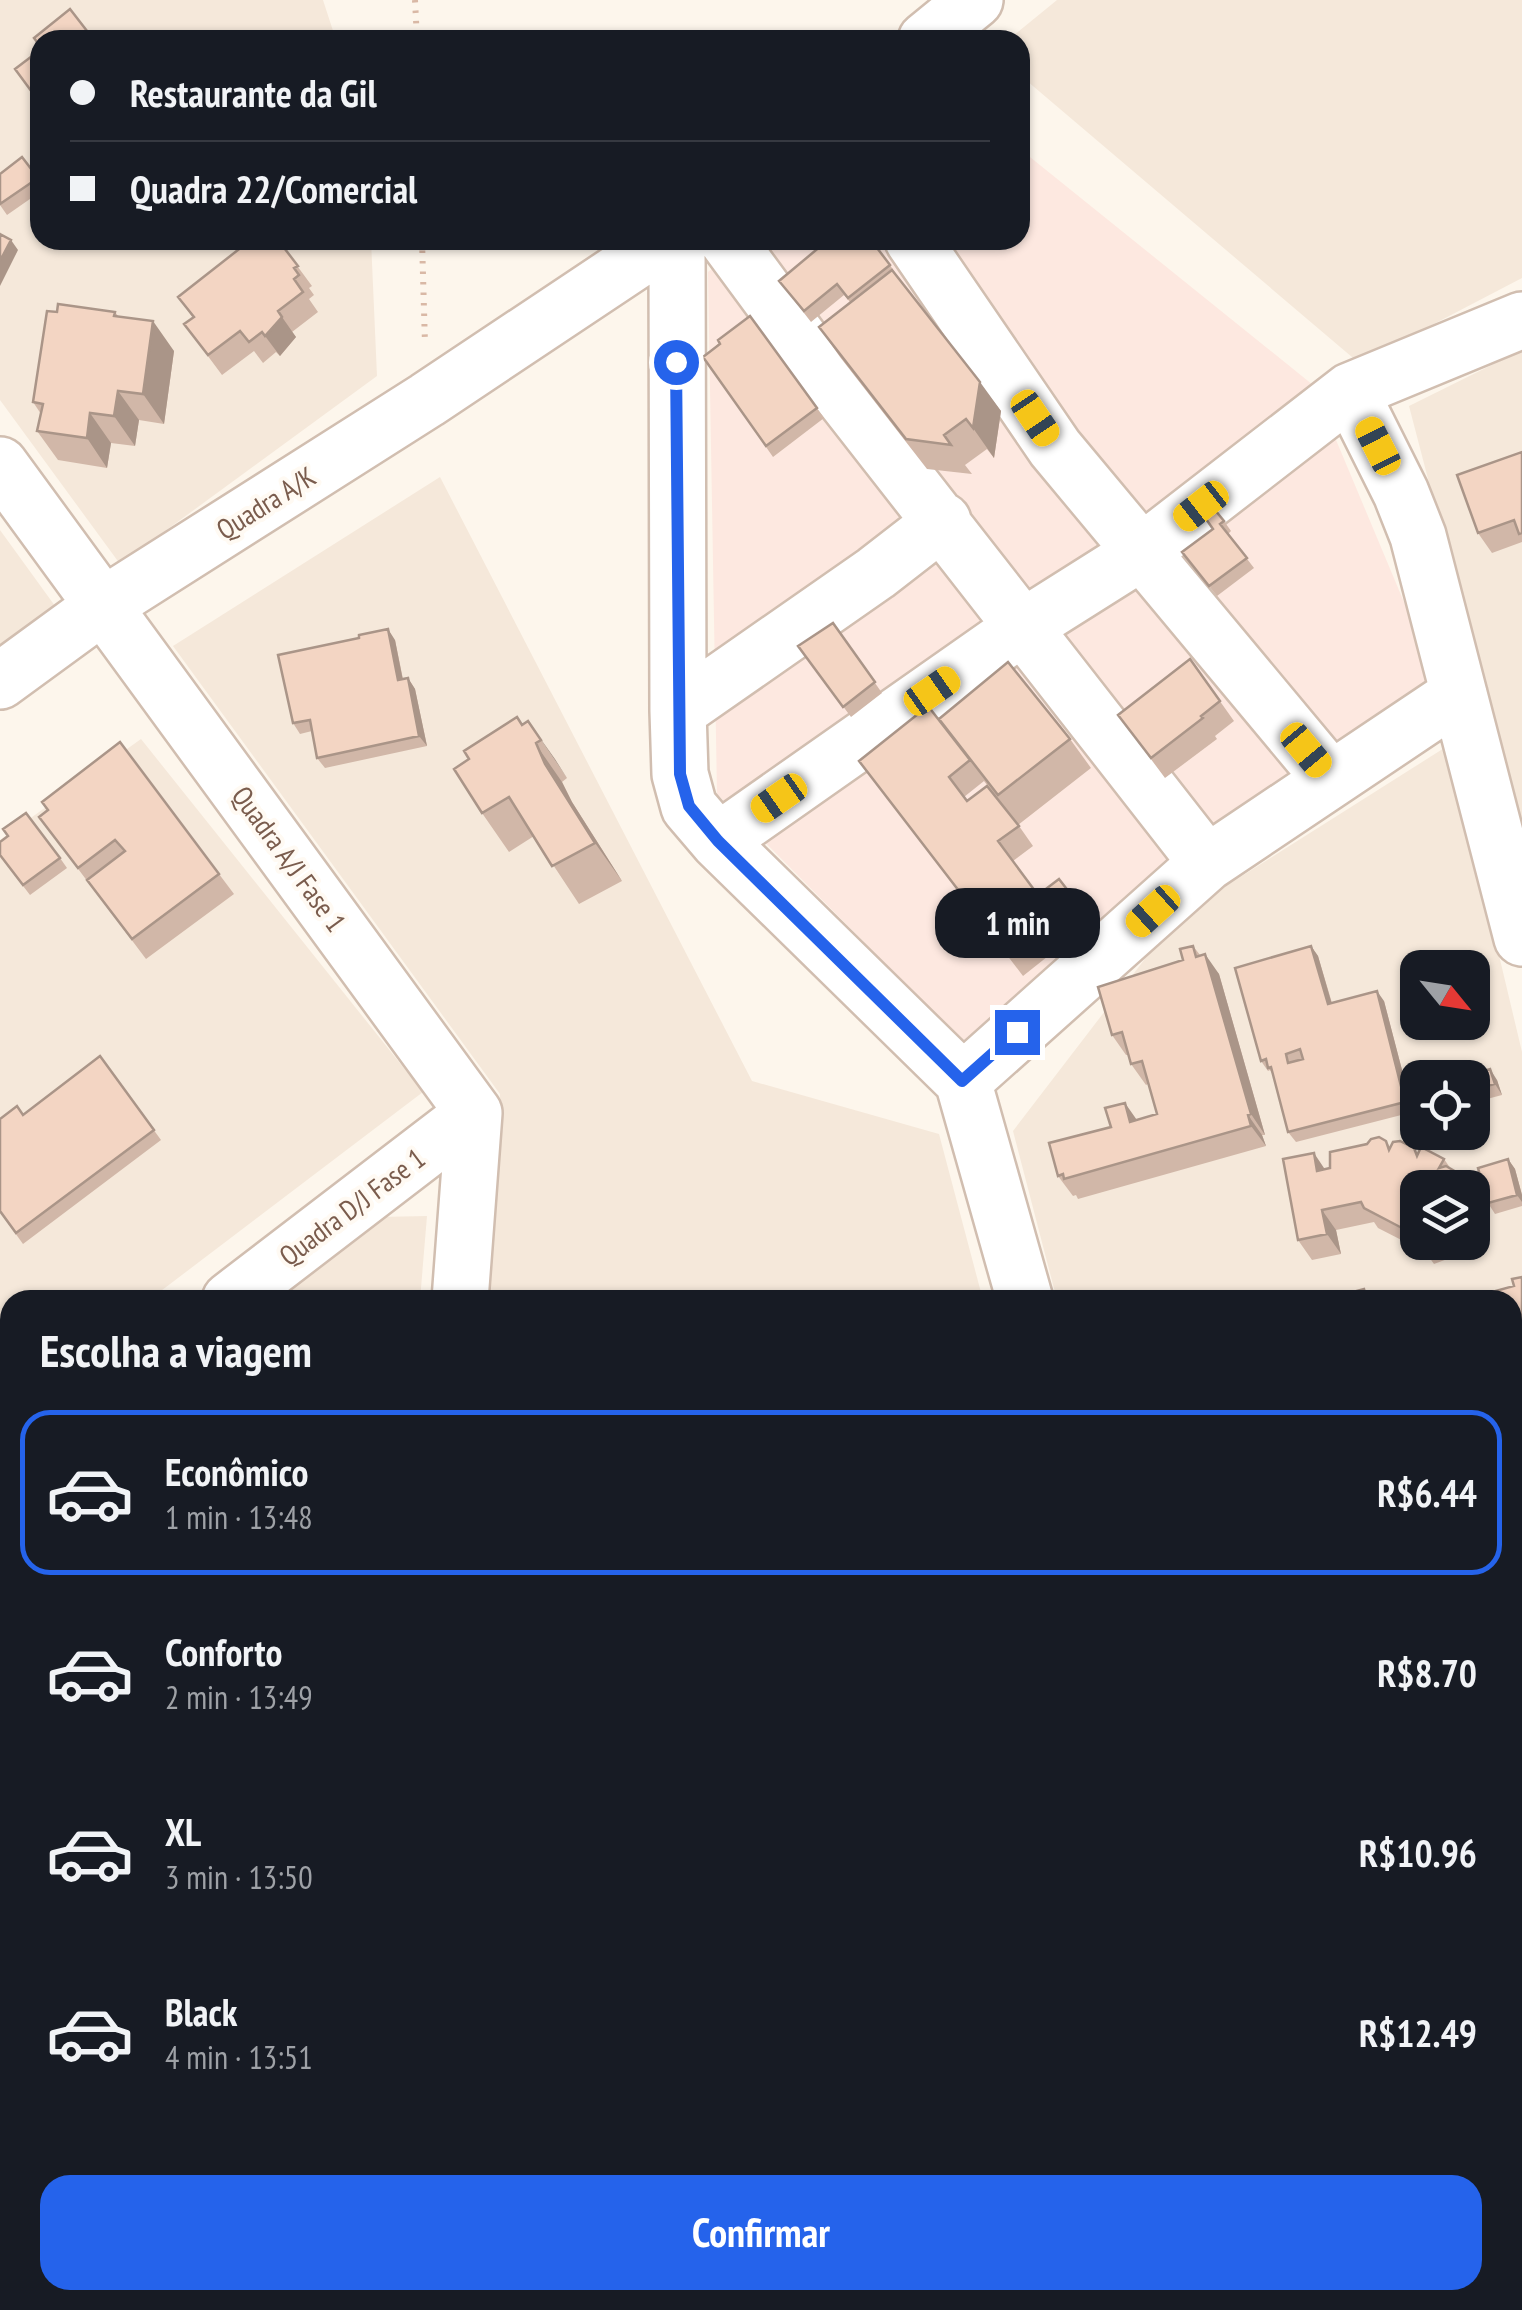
<!DOCTYPE html>
<html lang="pt">
<head>
<meta charset="utf-8">
<style>
	body { margin:0; font-family:"PT Sans Narrow",sans-serif; background:#242831; color:#f1f3f6; height:100vh; display:flex; flex-direction:column; font-size:38px; white-space:nowrap }
	* { box-sizing:border-box; margin:0 }
	p { font-size:32px; color:#9ea1a6 }
	.icon { flex:none; width:55px; height:55px; fill:none; stroke:currentColor; stroke-width:2; stroke-linecap:round; stroke-linejoin:round }
	.map { position:relative; flex:1; overflow:hidden }
	.sheet { position:absolute; left:0px; top:1290px; width:1522px; height:1020px; display:flex; flex-direction:column; background:#171b24; border-radius:30px 30px 0 0; box-shadow:0 2px 8px #0004 }
	.sheet>* { flex:none }
	.hud { position:absolute; left:30px; top:30px; width:1000px; height:220px; border-radius:30px; box-shadow:0 2px 8px #0004; display:grid; align-content:center; height:220px; padding:0 40px; background:#171b24 }
	.needle { width:65px; rotate:120deg }
	.tools { position:absolute; left:1400px; top:950px; display:grid; gap:20px }
	.tools a { display:grid; place-items:center; width:90px; height:90px; border-radius:20px; background:#171b24; box-shadow:0 2px 8px #0004; font-size:50px }
	.end { position:absolute; width:45px; height:45px; margin:-22px; border:12px solid #2563eb; background:#fff; box-shadow:0 0 0 5px #fff }
	.from { border-radius:50% }
	.bubble { position:absolute; height:70px; border-radius:30px; background:#171b24; box-shadow:0 2px 8px #0004; font-size:32px; font-weight:700; line-height:70px; text-align:center }
	.car { position:absolute; width:30px; height:60px; margin:-30px -15px; border-radius:12px; box-shadow:0 0 8px 2px #0007; background:linear-gradient(#f5c518 24%,#345 0 40%,#f5c518 0 76%,#345 0 86%,#f5c518 0) }
	.hud b { display:flex; align-items:center; gap:35px; height:95px; font-size:38px }
	.hud b+b { border-top:2px solid #363941 }
	.hud i { width:25px; height:25px; background:#f1f3f6 }
	ul { padding:0; list-style:none }
	li { display:flex; align-items:center; gap:30px; height:165px; margin:0 20px 15px; padding:0 20px; border:5px solid transparent; border-radius:30px }
	li div { flex:1 }
	li b { display:block; font-size:38px }
	li em { font-style:normal; font-weight:700 }
	li.current { border-color:#2563eb }
	li>.icon { width:90px; height:90px; stroke-width:1.5 }
	h2 { padding:0 40px; font-size:45px; line-height:120px }
	.cta { display:flex; gap:20px; margin-top:auto; padding:20px 40px }
	.cta a { flex:1; height:115px; border-radius:30px; background:#2563eb; color:#fff; font-size:40px; font-weight:700; line-height:115px; text-align:center }
	.map>svg:first-child { display:block }
	.residential { fill:#f5e8da; fill-rule:evenodd }
	.commercial { fill:#fde8e0 }
	.lines { fill:none; stroke-linecap:round; stroke-linejoin:round }
	.minor-casing { stroke:#d1beb0; stroke-width:60 }
	.path { stroke:#d9b8a5; stroke-width:6; stroke-dasharray:2.5 8; stroke-linecap:butt }
	.minor { stroke:#fff; stroke-width:55 }
	.wall { fill:#d1b7a8 }
	.shaded-wall { fill:#aa9588 }
	.building { fill:#f3d5c3; stroke:#aa9588; stroke-width:2.5; fill-rule:evenodd }
	.route { stroke:#2563eb; stroke-width:12 }
	.labels { text-anchor:middle; stroke-width:8; stroke-linejoin:round; paint-order:stroke }
	.street-label { font-size:28px; fill:#7a5c4d; stroke:#fffaf3 }
</style>
</head>
<body>
<div class="map">
<svg width="1522" height="2310" viewBox="0 0 1522 2310">
	<rect width="100%" height="100%" fill="#fdf6ec"/>
	<path class="residential" d="M0,0H323L336,40H40V240H371L377,376L120,564L0,400Z
		M1057,0H1522V278L1359,363L1020,75V40H1008Z
		M1522,350V839L1409,406Z
		M440,477L752,1081L939,1134L983,1300H485L500,1094L173,646Z
		M0,530L63,617L0,663Z
		M141,739L423,1092L149,1300H10V1406L0,1413V840Z
		M1449,745L1522,1052V1673L1513,1675L1512,1300H1057L1013,1131L1177,917ZM1418,968H1472V1022H1418ZM1418,1078H1472V1132H1418ZM1418,1188H1472V1242H1418Z
		M427,1216L420,1300H274L378,1217Z
		M10,1511V1754L0,1741V1519Z
		M1522,1744V2310H1334L1331,2300H1512V1747Z
		M0,1886L10,1899V2300H324L332,2310H0Z
		M415,2300H1252L1254,2310H415Z"/>
	<path class="commercial" d="M1020,149L1313,385L1440,688L1218,820L967,1046L717,794L708,272L749,240H1020Z"/>
	<g class="lines">
		<defs>
			<path id="minor" d="M926,40L975,0
				M677,240L678,711L680,774L689,807L718,841L963,1081L1025,1300
				M727,240L836,388L1207,863
				M913,240L1055,448L1330,778
				M1350,391L1401,493L1418,536L1522,938
				M0,465L474,1113
				M0,681L104,605L427,400L667,240
				M678,711L876,573L943,521
				M718,841L1023,627L1142,552L1350,391L1522,320
				M963,1081L1207,863L1459,694
				M230,1300L474,1113
				M460,1300L474,1113
				M0,1476L10,1469
				M1512,1711L1522,1709
				M0,1821L10,1834
				M367,2300L373,2310
				M1297,2300L1300,2310"/>
		</defs>
		<use href="#minor" class="minor-casing"/>
		<path class="path" d="M415,0L417,40
			M422,240L425,344"/>
		<use href="#minor" class="minor"/>
	</g>
	<path class="wall" d="M22,157L40,180V192L7,215L0,205Z
		M234,240H278L312,286L309,288L314,295L309,299L318,312L292,332L296,337L280,356L276,352L263,363L254,351L222,375L184,324L193,318L178,297L241,248Z
		M890,265L897,276L1001,411L994,458L987,449L965,465L972,474L927,469L840,357L819,327L850,302L844,295L811,322L779,281Z
		M57,312H115L118,316L174,351L164,424L139,420L135,446L111,443L107,468L58,460L37,431L41,414L33,402Z
		M750,316L824,418L773,457L703,357Z
		M1522,452V542L1492,553L1478,533Z
		M1224,521L1231,531L1228,534L1254,568L1217,596L1182,552Z
		M833,623L882,693L851,717L798,646Z
		M395,640L403,679L408,678L415,689L427,746L325,768L317,758L312,731L300,734L293,723Z
		M1190,659L1234,721L1215,736L1217,739L1165,778L1118,715Z
		M528,721L567,778L562,782L572,802L622,881L579,904L534,836L509,852L482,813L522,724Z
		M943,725L1070,739L1091,768L1018,825L984,781L964,797L967,801L1019,826L1033,846L1013,861L1038,895L1076,901L1091,922L1023,976L859,761Z
		M48,811L219,874L234,894L146,959L39,817Z
		M0,856L60,858L67,868L30,895Z
		M1193,946L1200,955L1219,974L1265,1135H1262L1266,1146L1078,1199L1076,1195L1073,1196L1058,1176L1137,1120L1157,1114L1148,1084L1146,1085L1131,1064L1128,1055H1126L1112,1035L1183,960Z
		M1311,946L1318,956L1332,1003L1384,1001L1413,1112L1296,1142L1288,1132L1273,1075L1270,1070L1268,1071L1261,1061Z
		M100,1056L161,1140L23,1244L0,1212L23,1115Z
		M1472,1078L1497,1080L1502,1095L1472,1103Z
		M1386,1141L1390,1147L1414,1148L1418,1154L1444,1159L1451,1169L1458,1173L1467,1186L1418,1188V1242H1448L1450,1258L1434,1264L1421,1246L1417,1248L1378,1228L1374,1222L1336,1230L1341,1254L1312,1260L1298,1240L1325,1169L1330,1168Z
		M1508,1159L1515,1169L1522,1195V1206L1495,1214L1488,1203Z
		M1472,1189L1488,1210L1490,1218L1485,1225L1477,1228L1472,1225Z
		M1472,1237L1474,1240L1467,1253L1450,1242H1472Z
		M1522,1277V1355L1512,1357L1514,1286Z
		M1522,1385V1545L1512,1548V1388Z
		M0,1891L10,1904V1913L0,1921Z
		M0,1922L10,1935V1979L0,1986Z
		M1512,2126L1522,2139V2217L1512,2220Z
		M175,2300H265L268,2304L259,2310H177L178,2303Z
		M933,2300H978L979,2302L952,2310H939Z"/>
	<path class="shaded-wall" d="M11,240L18,250L0,286V261Z
		M282,317L296,337L280,356L265,336Z
		M153,321L174,351L164,424L143,394Z
		M980,382L1001,411L994,458L973,428Z
		M118,391L139,420L135,446L114,416Z
		M90,413L111,443L107,468L87,438Z
		M388,629L395,640L405,691L398,680Z
		M408,678L415,689L427,746L419,736Z
		M517,717L562,782L572,802L622,881L595,843Z
		M528,721L555,759L567,778Z
		M1311,946L1318,956L1335,1015L1328,1004Z
		M1205,954L1219,974L1265,1135L1251,1114Z
		M1377,991L1384,1001L1413,1112L1405,1102Z
		M1490,1069L1497,1080L1502,1095L1495,1084Z
		M1125,1103L1139,1123L1130,1122Z
		M1248,1115L1262,1135L1266,1146L1251,1126Z
		M1314,1153L1328,1174L1317,1171Z
		M1508,1159L1515,1169L1522,1195V1202L1517,1195Z
		M1458,1173L1468,1188H1456Z
		M1473,1190L1488,1210L1490,1218L1485,1225L1472,1208Z
		M1322,1210L1336,1230L1341,1254L1327,1234Z
		M1472,1237L1474,1240L1467,1253L1459,1242H1472Z
		M1439,1242H1448L1450,1258Z
		M1512,2126L1522,2139V2153L1512,2131Z
		M1195,2300H1203L1206,2310H1198Z"/>
	<path class="building" d="M70,9L94,40H40V46L34,38Z
		M40,50V103L15,69Z
		M22,157L38,178L0,204V174Z
		M0,234L11,240L0,261Z
		M238,240H264L265,242L268,240H278L298,266L294,268L299,275L294,279L303,292L278,311L282,317L265,336L262,332L249,342L240,331L208,355L184,324L194,317L178,297L243,246Z
		M828,240H871L890,265L848,298L837,284L804,311L779,281Z
		M892,270L980,382L973,428L966,419L944,435L951,445L906,439L819,327Z
		M58,304L115,312L114,316L153,321L143,394L118,391L114,416L90,413L87,438L37,431L43,404L33,402L47,311L57,312Z
		M750,316L817,408L766,446L703,357L720,344L718,340Z
		M1522,452V533L1519,534L1514,520L1478,533L1457,475Z
		M1215,510L1224,521L1220,524L1247,558L1209,586L1182,552L1213,529L1206,519Z
		M833,623L875,682L843,707L798,646Z
		M388,629L398,680L408,678L419,736L317,758L310,720L293,723L278,655L359,638V635Z
		M1190,659L1220,701L1201,716L1203,718L1151,758L1118,715Z
		M1008,662L1070,739L998,795L939,719Z
		M928,706L970,760L949,777L967,801L987,786L1019,826L998,841L1038,895L1059,879L1076,901L1009,956L859,761Z
		M517,717L522,725L528,721L541,740L536,743L545,764L595,843L552,866L509,797L482,813L454,769L469,759L464,751Z
		M120,742L219,874L132,939L87,880L125,851L115,840L78,868L39,817L48,810L42,802Z
		M26,813L60,858L23,885L0,855V842L8,836L3,829Z
		M1193,946L1196,957L1205,954L1251,1114L1248,1115L1251,1126L1064,1179L1063,1174L1058,1176L1049,1143L1111,1127L1105,1108L1125,1103L1130,1122L1157,1114L1142,1061L1131,1064L1122,1032L1112,1035L1098,987L1183,960L1180,949Z
		M1311,946L1328,1004L1377,991L1405,1102L1288,1132L1271,1067L1268,1068L1266,1059L1261,1061L1235,968ZM1300,1049L1303,1059L1288,1063L1286,1054Z
		M100,1056L154,1130L16,1233L0,1211V1119L17,1106L23,1115Z
		M1490,1069L1495,1084L1472,1090V1078H1463Z
		M1379,1137L1386,1141L1389,1150L1393,1142L1400,1141L1414,1148L1417,1156L1421,1147L1444,1159L1439,1168L1446,1166L1458,1173L1460,1180L1456,1188H1418V1241L1407,1226L1402,1228L1364,1208L1361,1202L1322,1210L1327,1234L1298,1240L1283,1159L1314,1153L1317,1171L1330,1168V1152L1367,1144L1371,1139Z
		M1508,1159L1517,1195L1488,1203L1478,1168Z
		M1522,1277V1343L1512,1345V1300H1463L1514,1286L1512,1279Z
		M1364,1289L1367,1300H1323Z
		M1522,1385V1442L1512,1444V1388Z
		M1519,1449L1522,1456V1520L1512,1523V1451Z
		M10,1496V1538L0,1525V1504Z
		M0,1891L7,1900L0,1905Z
		M0,1922L10,1935V1963L0,1971Z
		M10,2028V2052L7,2054L0,2043L4,2040L0,2035Z
		M10,2081V2098L2,2087Z
		M1512,2131L1513,2135L1518,2134L1522,2153V2193L1512,2195Z
		M176,2300H252L246,2304L250,2309L249,2310H177L174,2306L178,2303Z
		M662,2300H678L684,2310H643Z
		M1127,2300H1195L1198,2310H1114L1112,2305L1127,2301Z"/>
	<g class="lines">
		<path class="route" d="M676,362L680,774L689,806L718,841L962,1081L1017,1032"/>
	</g>
	<g class="labels">
		<g class="street-label">
			<text transform="translate(266 503) rotate(-32)" y="10">Quadra A/K</text>
			<text transform="translate(289 859) rotate(54)" y="10">Quadra A/J Fase 1</text>
			<text transform="translate(352 1207) rotate(-37)" y="10">Quadra D/J Fase 1</text>
		</g>
	</g>
</svg>
<div class="tools">
<a><svg class="needle" viewBox="-14 -14 28 28"><path d="M0-13l5 13h-10z" fill="#e53935"/><path d="M0 13l5-13h-10z" fill="#9ea1a6"/></svg></a>
<a><svg class="icon" aria-label="locate" viewBox="0 0 24 24"><circle cx="12" cy="12" r="6"/><path d="M12 2v4M12 18v4M2 12h4M18 12h4"/></svg></a>
<a><svg class="icon" aria-label="layers" viewBox="0 0 24 24"><path d="M12 4l9 5-9 5-9-5zM3 14l9 5 9-5"/></svg></a>
</div>
<i class="end from" style="left:676px;top:362px"></i>
<i class="end" style="left:1017px;top:1032px"></i>
<div class="bubble" style="left:935px;top:888px;width:165px">1 min</div>
<i class="car" style="left:1035px;top:418px;rotate:146deg"></i>
<i class="car" style="left:1378px;top:446px;rotate:333deg"></i>
<i class="car" style="left:1201px;top:506px;rotate:232deg"></i>
<i class="car" style="left:932px;top:691px;rotate:55deg"></i>
<i class="car" style="left:1306px;top:750px;rotate:140deg"></i>
<i class="car" style="left:779px;top:798px;rotate:235deg"></i>
<i class="car" style="left:1153px;top:911px;rotate:228deg"></i>
<div class="hud">
<b><i class="from"></i>Restaurante da Gil</b>
<b><i></i>Quadra 22/Comercial</b>
</div>
<section class="sheet">
<h2>Escolha a viagem</h2>
<ul>
<li class="current"><svg class="icon" aria-label="car" viewBox="0 0 24 24"><path d="M5 17H2v-5l4-1 3-4h7l3 4 3 1v5h-3M9 17h6M6 11h13"/><circle cx="7" cy="17" r="2"/><circle cx="17" cy="17" r="2"/></svg><div><b>Econômico</b><p>1 min · 13:48</p></div><em>R$6.44</em></li>
<li><svg class="icon" aria-label="car" viewBox="0 0 24 24"><path d="M5 17H2v-5l4-1 3-4h7l3 4 3 1v5h-3M9 17h6M6 11h13"/><circle cx="7" cy="17" r="2"/><circle cx="17" cy="17" r="2"/></svg><div><b>Conforto</b><p>2 min · 13:49</p></div><em>R$8.70</em></li>
<li><svg class="icon" aria-label="car" viewBox="0 0 24 24"><path d="M5 17H2v-5l4-1 3-4h7l3 4 3 1v5h-3M9 17h6M6 11h13"/><circle cx="7" cy="17" r="2"/><circle cx="17" cy="17" r="2"/></svg><div><b>XL</b><p>3 min · 13:50</p></div><em>R$10.96</em></li>
<li><svg class="icon" aria-label="car" viewBox="0 0 24 24"><path d="M5 17H2v-5l4-1 3-4h7l3 4 3 1v5h-3M9 17h6M6 11h13"/><circle cx="7" cy="17" r="2"/><circle cx="17" cy="17" r="2"/></svg><div><b>Black</b><p>4 min · 13:51</p></div><em>R$12.49</em></li>
</ul>
<div class="cta"><a>Confirmar</a></div>
</section>
</div>
</body>
</html>
